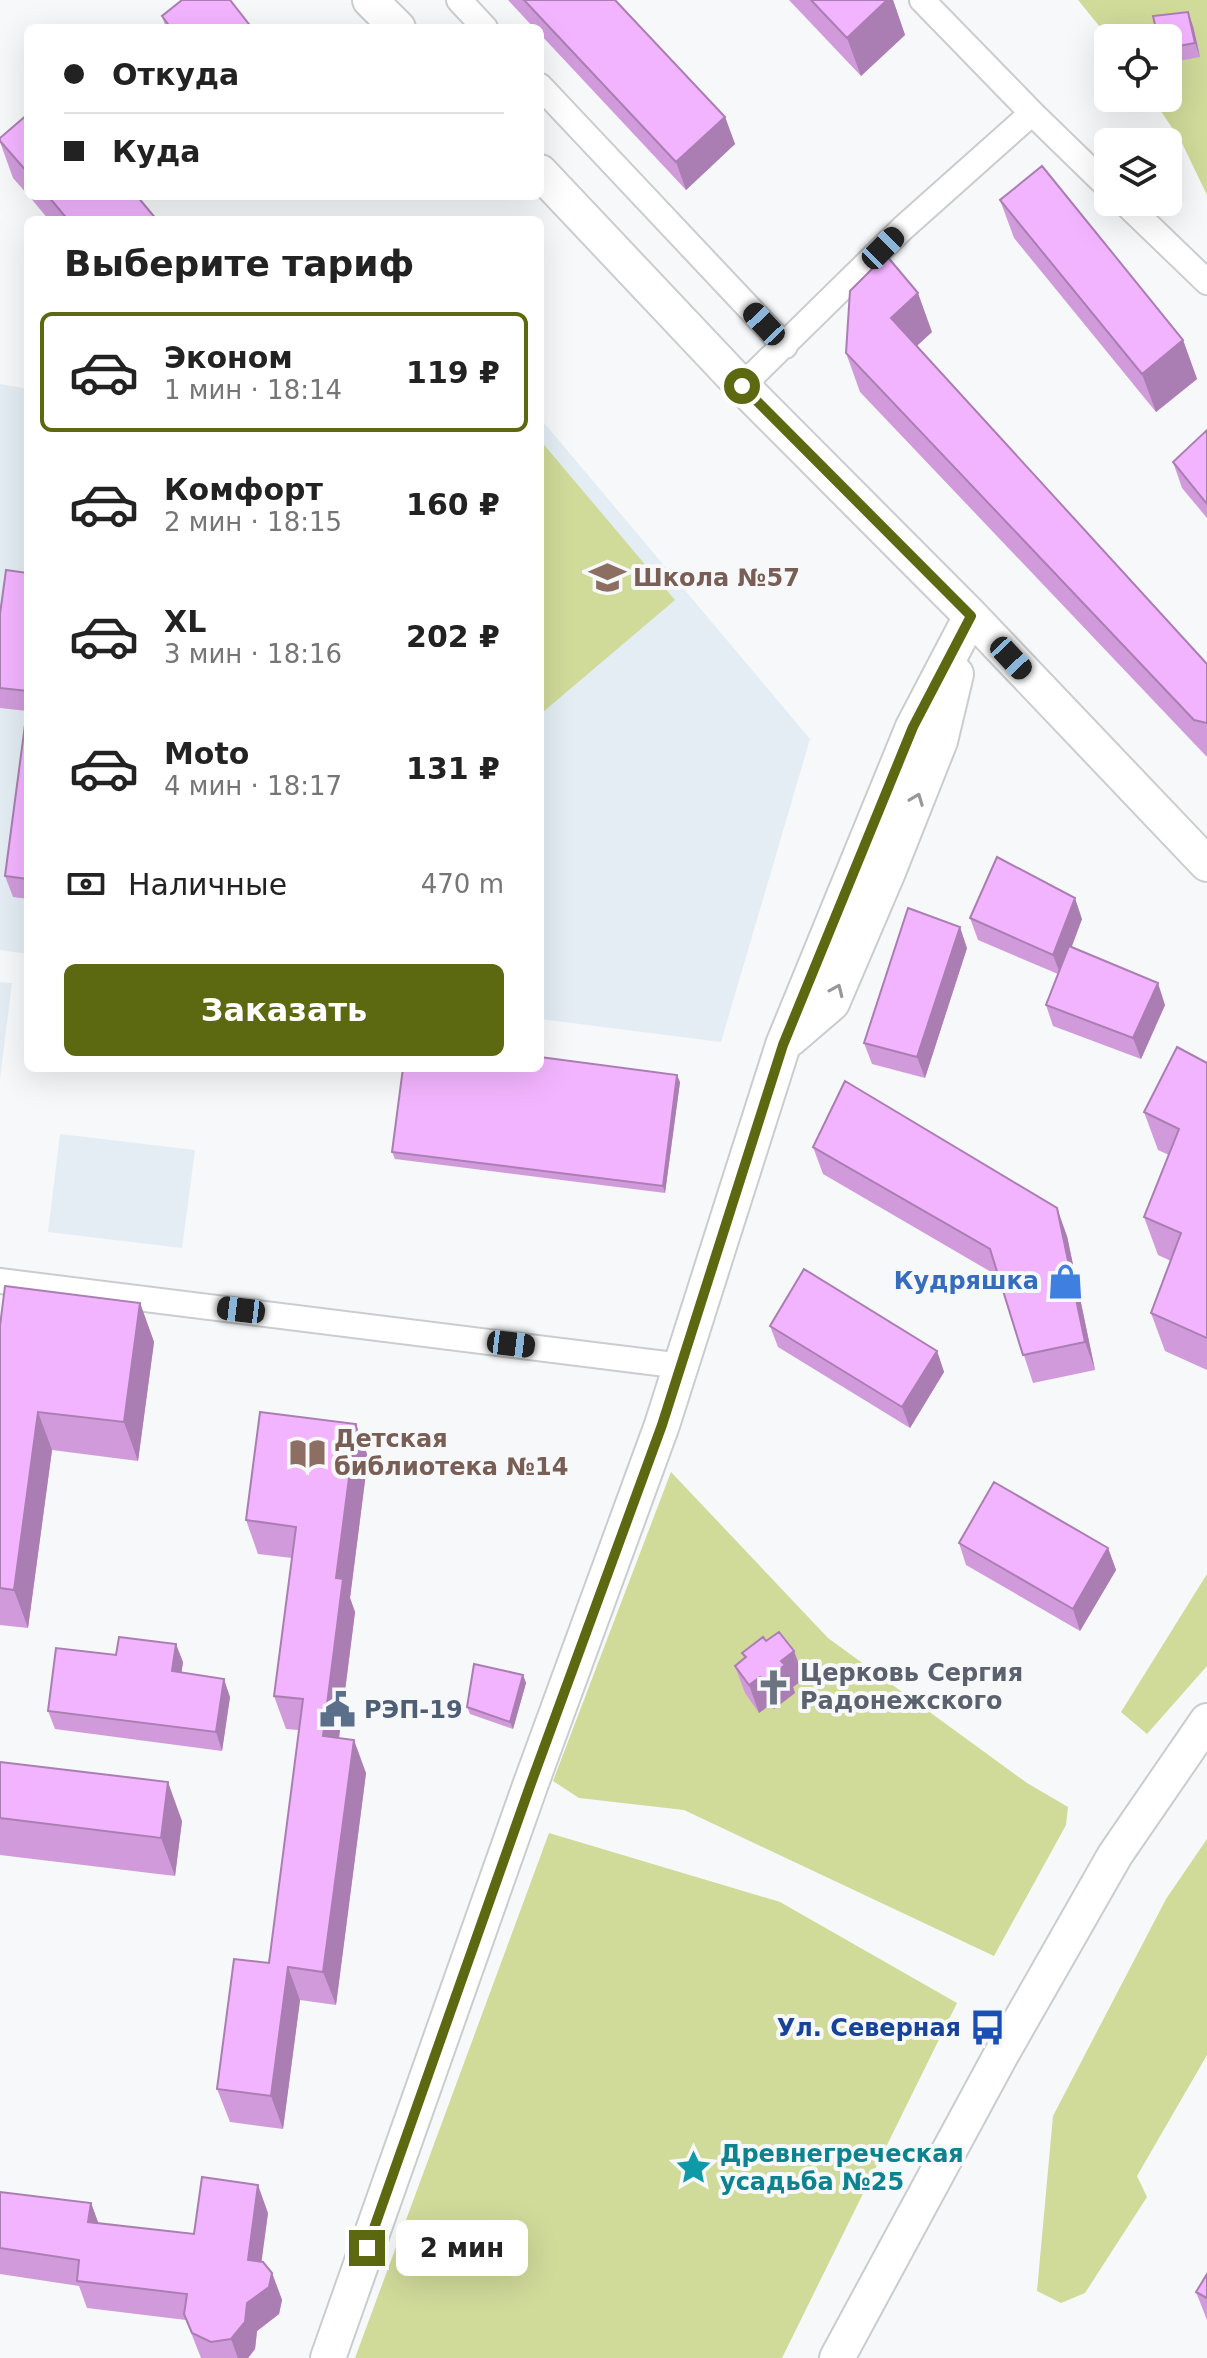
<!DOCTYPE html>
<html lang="ru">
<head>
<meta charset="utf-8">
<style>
	body { margin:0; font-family:"DejaVu Sans",sans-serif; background:#f2f2f2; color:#222; height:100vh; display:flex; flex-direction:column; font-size:30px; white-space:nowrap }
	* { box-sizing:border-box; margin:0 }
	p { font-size:26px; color:#767676 }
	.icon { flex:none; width:44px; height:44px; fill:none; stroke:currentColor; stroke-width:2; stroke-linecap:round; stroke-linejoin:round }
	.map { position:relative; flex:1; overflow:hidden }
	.side { position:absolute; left:24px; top:216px; width:520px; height:856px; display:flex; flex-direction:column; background:#fff; border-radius:12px; box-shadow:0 8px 32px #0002 }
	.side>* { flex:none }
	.hud { position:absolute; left:24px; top:24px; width:520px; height:176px; border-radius:12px; box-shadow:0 8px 32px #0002; display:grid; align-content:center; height:176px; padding:0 40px; background:#fff }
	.fabs { position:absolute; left:1094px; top:24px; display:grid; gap:16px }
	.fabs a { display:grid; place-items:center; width:88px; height:88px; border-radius:12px; background:#fff; box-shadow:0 8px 32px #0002; font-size:40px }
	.end { position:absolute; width:36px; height:36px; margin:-18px; border:10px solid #5c6910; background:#fff; box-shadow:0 0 0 4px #fff }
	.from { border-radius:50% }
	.bubble { position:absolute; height:56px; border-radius:12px; background:#fff; box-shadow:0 8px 32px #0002; font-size:26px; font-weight:600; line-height:56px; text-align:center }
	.car { position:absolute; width:24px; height:48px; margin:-24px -12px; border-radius:10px; box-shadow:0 0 6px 2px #0007; background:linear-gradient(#222 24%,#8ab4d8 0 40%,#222 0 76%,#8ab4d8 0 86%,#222 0) }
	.hud b { display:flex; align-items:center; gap:28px; height:76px; font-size:30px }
	.hud b+b { border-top:2px solid #e0e0e0 }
	.hud i { width:20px; height:20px; background:#222 }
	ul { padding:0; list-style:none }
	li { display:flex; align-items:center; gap:24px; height:120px; margin:0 16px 12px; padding:0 24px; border:4px solid transparent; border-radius:12px }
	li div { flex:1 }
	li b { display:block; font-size:30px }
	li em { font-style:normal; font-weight:600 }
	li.on { border-color:#5c6910 }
	li>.icon { width:72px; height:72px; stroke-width:1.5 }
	h2 { padding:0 40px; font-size:36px; line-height:96px }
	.pay { display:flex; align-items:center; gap:20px; height:88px; padding:0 40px; font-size:30px }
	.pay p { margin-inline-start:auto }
	.primary-button { display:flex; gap:16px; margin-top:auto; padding:16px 40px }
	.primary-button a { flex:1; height:92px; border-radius:12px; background:#5c6910; color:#fff; font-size:32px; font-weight:600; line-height:92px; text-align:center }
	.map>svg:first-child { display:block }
	.built { fill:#e4edf4 }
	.green { fill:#d0da99 }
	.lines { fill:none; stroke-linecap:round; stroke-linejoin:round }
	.street-casing { stroke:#cacdce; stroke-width:28 }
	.secondary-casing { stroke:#cacdce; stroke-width:38 }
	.street { stroke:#fff; stroke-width:24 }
	.secondary { stroke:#fff; stroke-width:34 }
	.wall { fill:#d19bdb }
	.shaded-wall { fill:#aa7eb2 }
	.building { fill:#f3b4ff; stroke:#aa7eb2; stroke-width:2 }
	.oneway { stroke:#989898 }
	.route { stroke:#5c6910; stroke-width:10 }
	.labels { text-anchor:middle; stroke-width:8; stroke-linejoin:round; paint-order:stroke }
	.education-label { font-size:24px; font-weight:bold; fill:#785e54; stroke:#f6f8fa; text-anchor:start }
	.shop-label { font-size:24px; font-weight:bold; fill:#366cbe; stroke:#f6f8fa; text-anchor:end }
	.worship-label { font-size:24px; font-weight:bold; fill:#5b616d; stroke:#f6f8fa; text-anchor:start }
	.service-label { font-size:24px; font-weight:bold; fill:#4e5e75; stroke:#f6f8fa; text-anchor:start }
	.transit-label { font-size:24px; font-weight:bold; fill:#164399; stroke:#f6f8fa; text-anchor:end }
	.culture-label { font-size:24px; font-weight:bold; fill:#0d838f; stroke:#f6f8fa; text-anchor:start }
</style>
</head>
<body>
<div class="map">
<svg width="1207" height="2358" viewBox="0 0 1207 2358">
	<rect width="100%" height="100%" fill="#f6f8fa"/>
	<path class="built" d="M0,384L28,389V954L0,950Z
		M540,418L810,739L721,1042L540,1019Z
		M0,982L12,983L0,1078Z
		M60,1134L195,1150L182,1248L48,1232Z"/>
	<path class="green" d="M1078,0H1207V195L1181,141L1152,98H1168V38H1109Z
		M540,440L675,600L543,712L540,709Z
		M671,1472L828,1638L1027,1783L1068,1807L1066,1825L994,1956L684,1810L579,1798L553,1781Z
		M1207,1574V1666L1147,1734L1121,1712Z
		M549,1833L780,1902L957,2003L782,2358H355Z
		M1207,1839V2055L1137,2176L1147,2197L1085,2293L1061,2303L1037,2291L1053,2116L1166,1899Z"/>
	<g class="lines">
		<defs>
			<path id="street" d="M459,0L485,28
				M922,0L1032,113L1108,187
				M540,86L785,346
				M1124,202L1207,282
				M742,386L903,228L1032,113
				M0,1281L682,1366"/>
			<path id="secondary" d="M370,0L398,28
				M540,172L742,386L971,616L1207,864
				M790,1039L832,1003L888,872L940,741L956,674
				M328,2358L530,1786L662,1425L783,1045L913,727L971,616
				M837,2358L1002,2053L1115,1855L1207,1721"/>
		</defs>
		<use href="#street" class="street-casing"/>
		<use href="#secondary" class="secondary-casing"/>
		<use href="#street" class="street"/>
		<use href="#secondary" class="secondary"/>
	</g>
	<path class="wall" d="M508,0H615L725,117L735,144L686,190L540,34V28H534Z
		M789,0H893L905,35L861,76Z
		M162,16L252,28H166Z
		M1193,26L1200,57L1168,63V38Z
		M28,114V195L13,178L0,142V138Z
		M29,196H137L157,220H49Z
		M1000,200L1183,340L1197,379L1156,412L1014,238Z
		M932,332L917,346L1207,664V757L860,392L846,353Z
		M1207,430V518L1182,488L1173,462Z
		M28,573V899L13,897L5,876L27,711L0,708V614Z
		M970,918L1082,919L1071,947L1165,1005L1141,1059L1053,1026L1046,1005L1058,974L978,940Z
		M967,948L925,1078L872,1064L864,1043Z
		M1207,1063V1370L1165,1351L1151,1313L1171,1261L1158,1255L1144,1217L1169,1155L1158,1150L1144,1112Z
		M680,1082L665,1193L395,1159L392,1152Z
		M813,1147L1067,1236L1095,1370L1033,1383L998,1276L823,1174Z
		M140,1303L154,1342L138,1461L52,1450L28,1628L0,1625V1326Z
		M770,1326L937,1351L944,1372L910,1428L778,1347Z
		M356,1424L368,1457L350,1598L355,1612L339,1738L366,1773L336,2005L300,2000L283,2129L230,2122L217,2089L269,1963L299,1730L286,1729L274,1696L292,1558L258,1554L246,1520Z
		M959,1543L1108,1548L1116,1570L1080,1631L966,1565Z
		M766,1641L794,1651L804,1679L793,1687L795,1693L774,1709L771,1704L759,1713L745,1693L735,1666L744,1658L742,1653Z
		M116,1655L183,1662L181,1673L230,1697L222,1751L55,1729L48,1711Z
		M523,1675L526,1683L513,1729L470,1714L467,1707Z
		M0,1762L182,1821L175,1876L0,1855Z
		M0,2192L91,2203L98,2223L194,2234L268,2213L261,2262L272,2273L282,2300L279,2314L257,2331L255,2349L248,2358H201L186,2320L87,2308L79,2286L0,2274Z
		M1207,2274V2320L1196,2292Z"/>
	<path class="shaded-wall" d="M887,0H893L905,35L861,76L847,38Z
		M1188,12L1193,26L1200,57L1195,43Z
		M725,117L735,144L686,190L676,162Z
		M918,293L932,332L905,356L891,318Z
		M1183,340L1197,379L1156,412L1142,374Z
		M1075,898L1082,919L1061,976L1053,955Z
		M960,927L967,948L925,1078L917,1057Z
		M1158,983L1165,1005L1141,1059L1133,1038Z
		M677,1075L680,1082L665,1193L663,1186Z
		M1057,1208L1067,1236L1095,1370L1085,1342Z
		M140,1303L154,1342L138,1461L124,1422Z
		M937,1351L944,1372L910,1428L902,1407Z
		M38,1412L52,1450L28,1628L14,1590Z
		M356,1424L368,1457L350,1598L355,1612L335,1769L323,1736L336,1578Z
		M1108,1548L1116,1570L1080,1631L1073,1609Z
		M176,1644L183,1662L179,1690L172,1671Z
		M794,1651L804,1679L793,1687L795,1693L774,1709L764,1681L781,1661Z
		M523,1675L526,1683L513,1729L510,1722Z
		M760,1677L771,1704L759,1713L749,1685Z
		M224,1679L230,1697L222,1751L216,1732Z
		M354,1740L366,1773L336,2005L323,1972Z
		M168,1782L182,1821L175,1876L161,1838Z
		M288,1967L300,2000L283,2129L271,2096Z
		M258,2185L268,2213L258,2288L248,2260Z
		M91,2203L101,2230L88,2222Z
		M272,2273L282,2300L279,2314L257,2331L255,2349L248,2358H238L231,2339L247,2303Z"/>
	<path class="building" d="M182,0H230L252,28H171L162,16Z
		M524,0H615L725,117L676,162Z
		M811,0H887L847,38Z
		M1188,12L1195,43L1168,48V38H1158L1153,16Z
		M28,114V173L0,141V138Z
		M1042,166L1183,340L1142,374L1000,200Z
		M48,196H137L157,220H68Z
		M886,255L918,293L891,318L1207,664V723L1194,720L846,353L850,291Z
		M1207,430V504L1173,462Z
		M6,570L28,573V691L0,688V614Z
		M28,702V879L5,876Z
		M997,857L1075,898L1053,955L970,918Z
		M908,908L960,927L917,1057L864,1043Z
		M1069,946L1158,983L1133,1038L1046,1005Z
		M1177,1047L1207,1063V1338L1151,1313L1181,1233L1144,1217L1179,1129L1144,1112Z
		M540,1057L677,1075L663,1186L392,1152L403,1068H540Z
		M845,1081L1057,1208L1085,1342L1023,1355L990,1249L813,1147Z
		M804,1269L937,1351L902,1407L770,1326Z
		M5,1286L140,1303L124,1422L38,1412L14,1590L0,1588V1326Z
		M260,1412L356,1424L336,1578L343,1579L323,1736L354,1740L323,1972L288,1967L271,2096L217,2089L234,1959L269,1963L303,1699L274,1696L296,1527L246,1520Z
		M994,1482L1108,1548L1073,1609L959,1543Z
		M779,1632L794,1651L781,1661L785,1665L764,1681L760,1677L749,1685L735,1666L746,1657L742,1653L763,1637L766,1641Z
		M119,1637L176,1644L172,1671L224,1679L216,1732L48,1711L56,1648L116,1655Z
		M474,1664L523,1675L510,1722L467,1707Z
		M0,1762L168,1782L161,1838L0,1818Z
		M202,2177L258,2185L248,2260L263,2262L272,2273L269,2287L247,2303L245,2322L231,2339L211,2342L192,2333L184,2314L187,2294L77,2281L79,2260L0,2248V2192L91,2203L88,2222L194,2234Z
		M1207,2274V2298L1196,2292Z"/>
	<defs><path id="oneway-chevron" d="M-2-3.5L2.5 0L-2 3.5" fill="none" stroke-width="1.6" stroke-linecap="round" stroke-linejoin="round" transform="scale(2)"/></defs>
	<g class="oneway">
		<use href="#oneway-chevron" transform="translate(917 799) rotate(-69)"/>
		<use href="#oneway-chevron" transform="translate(837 990) rotate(-66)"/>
	</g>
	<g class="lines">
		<path class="route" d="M367,2248L530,1786L662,1425L783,1045L913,727L971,616L742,386"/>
	</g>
	<defs>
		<symbol id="school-bare" viewBox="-9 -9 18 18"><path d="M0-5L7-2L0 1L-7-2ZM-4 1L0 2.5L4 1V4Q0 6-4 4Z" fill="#8d6e63" stroke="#f6f8fa" stroke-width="2.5" paint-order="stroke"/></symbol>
		<symbol id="shop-bare" viewBox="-9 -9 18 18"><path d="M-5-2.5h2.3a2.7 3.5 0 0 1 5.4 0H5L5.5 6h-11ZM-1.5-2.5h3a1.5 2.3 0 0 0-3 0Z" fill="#3f7fe0" stroke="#f6f8fa" stroke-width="2.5" paint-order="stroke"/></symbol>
		<symbol id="library-bare" viewBox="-9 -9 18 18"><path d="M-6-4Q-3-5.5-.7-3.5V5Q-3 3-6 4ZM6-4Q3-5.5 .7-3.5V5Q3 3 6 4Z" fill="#8d6e63" stroke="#f6f8fa" stroke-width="2.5" paint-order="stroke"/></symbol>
		<symbol id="church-bare" viewBox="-9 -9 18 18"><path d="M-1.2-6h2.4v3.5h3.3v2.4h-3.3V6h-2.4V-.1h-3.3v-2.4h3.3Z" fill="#6b7280" stroke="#f6f8fa" stroke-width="2.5" paint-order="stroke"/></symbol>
		<symbol id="civic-bare" viewBox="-9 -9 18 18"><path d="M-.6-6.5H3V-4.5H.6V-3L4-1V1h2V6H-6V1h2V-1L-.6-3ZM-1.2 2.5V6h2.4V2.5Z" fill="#5c6f8a" stroke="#f6f8fa" stroke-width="2.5" paint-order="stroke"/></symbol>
		<symbol id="bus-bare" viewBox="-9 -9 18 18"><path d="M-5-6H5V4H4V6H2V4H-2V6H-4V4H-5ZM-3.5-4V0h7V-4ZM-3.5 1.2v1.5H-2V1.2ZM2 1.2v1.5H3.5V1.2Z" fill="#1a4fb4" stroke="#f6f8fa" stroke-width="2.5" paint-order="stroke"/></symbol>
		<symbol id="sight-bare" viewBox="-9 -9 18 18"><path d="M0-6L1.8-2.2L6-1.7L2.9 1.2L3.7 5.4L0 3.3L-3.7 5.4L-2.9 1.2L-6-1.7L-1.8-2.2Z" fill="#0f9aa8" stroke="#f6f8fa" stroke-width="2.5" paint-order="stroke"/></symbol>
	</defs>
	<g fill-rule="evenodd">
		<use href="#school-bare" x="582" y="552" width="51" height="51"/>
		<use href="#shop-bare" x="1040" y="1256" width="51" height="51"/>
		<use href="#library-bare" x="282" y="1428" width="51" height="51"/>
		<use href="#church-bare" x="748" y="1662" width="51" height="51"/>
		<use href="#civic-bare" x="312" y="1684" width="51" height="51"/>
		<use href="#bus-bare" x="962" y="2002" width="51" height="51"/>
		<use href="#sight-bare" x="668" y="2142" width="51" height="51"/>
	</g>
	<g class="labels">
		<g class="education-label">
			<text x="633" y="586">Школа №57</text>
			<text x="334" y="1447">Детская<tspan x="334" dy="28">библиотека №14</tspan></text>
		</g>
		<g class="shop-label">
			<text x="1039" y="1289">Кудряшка</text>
		</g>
		<g class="worship-label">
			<text x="800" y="1681">Церковь Сергия<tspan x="800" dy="28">Радонежского</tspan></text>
		</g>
		<g class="service-label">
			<text x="364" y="1718">РЭП-19</text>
		</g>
		<g class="transit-label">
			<text x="961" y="2036">Ул. Северная</text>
		</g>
		<g class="culture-label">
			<text x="720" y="2162">Древнегреческая<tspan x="720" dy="28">усадьба №25</tspan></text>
		</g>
	</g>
</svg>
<div class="fabs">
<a><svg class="icon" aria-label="locate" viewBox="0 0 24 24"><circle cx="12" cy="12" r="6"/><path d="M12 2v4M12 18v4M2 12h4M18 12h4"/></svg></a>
<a><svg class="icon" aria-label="layers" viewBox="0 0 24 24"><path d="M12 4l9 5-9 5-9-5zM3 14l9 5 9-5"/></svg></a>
</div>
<i class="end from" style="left:742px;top:386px"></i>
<i class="end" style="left:367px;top:2248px"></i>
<div class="bubble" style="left:396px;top:2220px;width:132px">2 мин</div>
<i class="car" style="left:883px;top:248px;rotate:45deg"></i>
<i class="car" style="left:764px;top:324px;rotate:317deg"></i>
<i class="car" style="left:1011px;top:658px;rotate:137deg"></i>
<i class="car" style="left:241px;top:1310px;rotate:277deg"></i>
<i class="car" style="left:511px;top:1344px;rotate:97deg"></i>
<div class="hud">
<b><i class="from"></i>Откуда</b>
<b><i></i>Куда</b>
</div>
<section class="side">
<h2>Выберите тариф</h2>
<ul>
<li class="on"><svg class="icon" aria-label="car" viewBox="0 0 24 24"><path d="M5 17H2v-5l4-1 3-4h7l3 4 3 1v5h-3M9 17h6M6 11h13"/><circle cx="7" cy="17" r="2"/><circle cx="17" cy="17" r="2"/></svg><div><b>Эконом</b><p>1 мин · 18:14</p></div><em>119 ₽</em></li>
<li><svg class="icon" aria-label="car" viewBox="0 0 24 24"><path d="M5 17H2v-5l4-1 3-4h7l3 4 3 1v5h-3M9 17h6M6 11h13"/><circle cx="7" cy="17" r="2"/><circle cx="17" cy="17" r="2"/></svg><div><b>Комфорт</b><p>2 мин · 18:15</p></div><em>160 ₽</em></li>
<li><svg class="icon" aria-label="car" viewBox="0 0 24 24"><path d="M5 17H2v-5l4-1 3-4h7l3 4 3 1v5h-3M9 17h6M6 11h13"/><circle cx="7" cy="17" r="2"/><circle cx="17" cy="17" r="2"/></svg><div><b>XL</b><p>3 мин · 18:16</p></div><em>202 ₽</em></li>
<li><svg class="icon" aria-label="car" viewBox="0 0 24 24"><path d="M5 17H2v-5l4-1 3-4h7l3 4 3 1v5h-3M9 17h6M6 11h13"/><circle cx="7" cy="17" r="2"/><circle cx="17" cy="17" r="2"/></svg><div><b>Moto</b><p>4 мин · 18:17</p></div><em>131 ₽</em></li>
</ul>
<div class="pay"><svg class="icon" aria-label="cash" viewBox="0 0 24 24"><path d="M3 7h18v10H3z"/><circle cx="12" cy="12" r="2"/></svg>Наличные<p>470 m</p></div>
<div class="primary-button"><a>Заказать</a></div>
</section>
</div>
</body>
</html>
